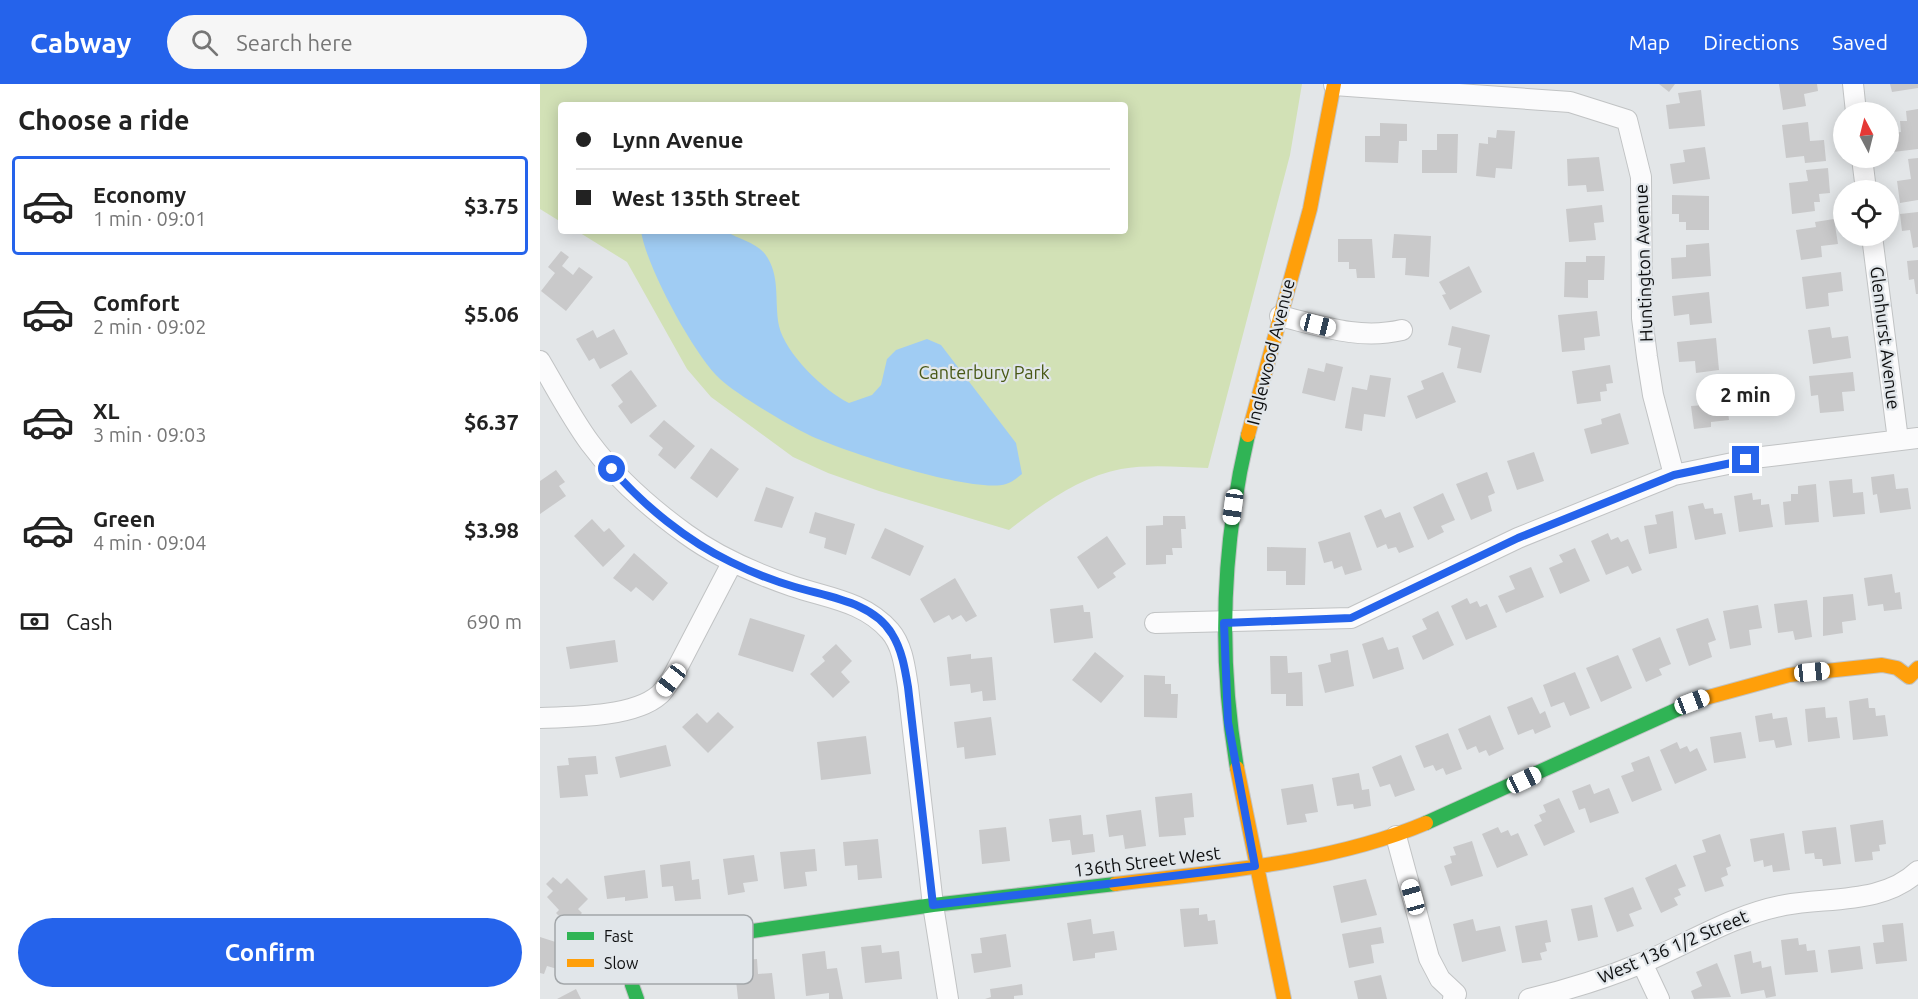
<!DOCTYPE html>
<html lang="en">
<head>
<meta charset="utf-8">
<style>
	body { margin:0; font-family:Ubuntu,sans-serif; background:#f6f6f6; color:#222; height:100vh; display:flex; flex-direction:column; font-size:22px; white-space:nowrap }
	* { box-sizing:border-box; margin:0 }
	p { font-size:20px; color:#767676 }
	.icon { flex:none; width:33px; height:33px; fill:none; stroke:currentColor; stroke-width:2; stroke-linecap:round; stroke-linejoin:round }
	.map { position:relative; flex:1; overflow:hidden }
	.panel { display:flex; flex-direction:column; background:#fff; width:540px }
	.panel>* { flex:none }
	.guide { position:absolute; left:18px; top:18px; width:570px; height:132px; border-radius:6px; box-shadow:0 3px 15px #0003; display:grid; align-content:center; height:132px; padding:0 18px; background:#fff }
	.needle { width:39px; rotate:353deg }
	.buttons { position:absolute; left:1293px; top:18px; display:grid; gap:12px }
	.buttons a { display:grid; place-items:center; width:66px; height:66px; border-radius:50%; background:#fff; box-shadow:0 3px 15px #0003; font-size:30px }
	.end { position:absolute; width:27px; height:27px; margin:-14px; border:8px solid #2563eb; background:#fff; box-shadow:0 0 0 3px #fff }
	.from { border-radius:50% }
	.bubble { position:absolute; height:42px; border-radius:21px; background:#fff; box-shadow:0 3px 15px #0003; font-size:20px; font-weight:700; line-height:42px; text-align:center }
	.car { position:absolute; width:18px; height:36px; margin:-18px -9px; border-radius:8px; box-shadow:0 0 4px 2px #0007; background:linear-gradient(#fff 24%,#345 0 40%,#fff 0 76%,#345 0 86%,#fff 0) }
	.guide b { display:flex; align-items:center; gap:21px; height:57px; font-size:22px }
	.guide b+b { border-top:2px solid #e0e0e0 }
	.guide i { width:15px; height:15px; background:#222 }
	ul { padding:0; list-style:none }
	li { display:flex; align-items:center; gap:18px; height:99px; margin:0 12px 9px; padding:0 6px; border:3px solid transparent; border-radius:6px }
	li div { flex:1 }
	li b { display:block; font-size:22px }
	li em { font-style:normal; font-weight:700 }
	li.active { border-color:#2563eb }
	li>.icon { width:54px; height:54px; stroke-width:1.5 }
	h2 { padding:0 18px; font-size:27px; line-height:72px }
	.pay { display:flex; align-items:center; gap:15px; height:66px; padding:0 18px; font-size:22px }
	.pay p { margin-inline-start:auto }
	.button { display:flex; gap:12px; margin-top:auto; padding:12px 18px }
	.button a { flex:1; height:69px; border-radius:36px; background:#2563eb; color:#fff; font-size:24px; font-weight:700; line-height:69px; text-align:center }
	header { display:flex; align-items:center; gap:36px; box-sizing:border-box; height:84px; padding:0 30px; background:#2563eb; color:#fff }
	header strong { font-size:28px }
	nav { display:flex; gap:33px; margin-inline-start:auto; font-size:21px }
	.search { width:420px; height:54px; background:#f6f6f6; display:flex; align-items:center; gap:15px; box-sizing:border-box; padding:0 21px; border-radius:33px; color:#767676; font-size:22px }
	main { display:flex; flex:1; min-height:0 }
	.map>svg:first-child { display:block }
	.green { fill:#d2e1b6 }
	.water { fill:#a0ccf3 }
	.building { fill:#c9c9ca }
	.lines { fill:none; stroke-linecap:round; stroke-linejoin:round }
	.street-casing { stroke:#c1c3c4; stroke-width:22 }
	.fast-casing { stroke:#c1c3c4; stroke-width:16 }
	.slow-casing { stroke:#c1c3c4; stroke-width:16 }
	.street { stroke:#fbfbfc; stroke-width:20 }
	.fast { stroke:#30b455; stroke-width:14 }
	.slow { stroke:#ff9f0a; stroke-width:14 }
	.route { stroke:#2563eb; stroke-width:8 }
	.labels { text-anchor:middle; stroke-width:4.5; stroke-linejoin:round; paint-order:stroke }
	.street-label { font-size:18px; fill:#0e0f10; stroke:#e1e6ea }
	.park-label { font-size:18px; fill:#485815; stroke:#e1e6ea }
	.key { fill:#e1e6ea; stroke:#a2a6a9; stroke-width:1.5 }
	.key-label { font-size:16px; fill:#0e0f10 }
</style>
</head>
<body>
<header>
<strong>Cabway</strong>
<div class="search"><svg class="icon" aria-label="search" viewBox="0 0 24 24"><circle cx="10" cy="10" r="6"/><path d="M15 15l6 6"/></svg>Search here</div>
<nav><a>Map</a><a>Directions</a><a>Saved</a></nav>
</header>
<main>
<section class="panel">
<h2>Choose a ride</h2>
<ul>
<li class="active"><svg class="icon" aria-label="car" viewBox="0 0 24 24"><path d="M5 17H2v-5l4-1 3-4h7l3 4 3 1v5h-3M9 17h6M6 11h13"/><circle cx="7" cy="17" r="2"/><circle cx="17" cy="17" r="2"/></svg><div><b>Economy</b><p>1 min · 09:01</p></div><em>$3.75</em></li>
<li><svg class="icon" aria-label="car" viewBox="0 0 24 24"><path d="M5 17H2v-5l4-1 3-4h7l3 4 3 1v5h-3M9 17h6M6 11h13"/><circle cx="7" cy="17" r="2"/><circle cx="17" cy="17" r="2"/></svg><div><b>Comfort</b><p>2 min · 09:02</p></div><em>$5.06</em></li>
<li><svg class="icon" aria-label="car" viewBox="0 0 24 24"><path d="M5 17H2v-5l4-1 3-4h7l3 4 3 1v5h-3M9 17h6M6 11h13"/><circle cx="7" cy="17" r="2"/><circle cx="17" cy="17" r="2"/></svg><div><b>XL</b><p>3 min · 09:03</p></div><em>$6.37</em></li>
<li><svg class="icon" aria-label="car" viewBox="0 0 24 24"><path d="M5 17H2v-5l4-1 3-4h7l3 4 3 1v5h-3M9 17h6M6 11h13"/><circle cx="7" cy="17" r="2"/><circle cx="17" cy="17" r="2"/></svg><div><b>Green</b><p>4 min · 09:04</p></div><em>$3.98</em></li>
</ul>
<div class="pay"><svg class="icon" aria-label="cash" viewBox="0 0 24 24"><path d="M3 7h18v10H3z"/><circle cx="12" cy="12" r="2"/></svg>Cash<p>690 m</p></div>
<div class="button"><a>Confirm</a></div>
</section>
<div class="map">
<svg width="1378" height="915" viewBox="0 0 1378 915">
	<rect width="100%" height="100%" fill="#e3e6e8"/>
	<path class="green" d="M0,0H762L750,71L668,384C640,383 609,380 581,385C539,393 501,421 469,446L339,407L288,389L253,373L171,313L147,285L87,178L37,147H585V21H21V138L0,125Z"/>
	<path class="water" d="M101,147H186C199,156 214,157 225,170C241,191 234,218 239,242C245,269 284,307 309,319L332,311L341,301L347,275L356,266L387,255L401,261L476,359L482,390C477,394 472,398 466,400C433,410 302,367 269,351C248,341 196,310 180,295C154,271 106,182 101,147Z"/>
	<path class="building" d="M1119,0H1135L1129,8Z
		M1239,0H1277L1278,7L1264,10L1266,22L1243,26Z
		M1350,0H1378V4L1352,8Z
		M1161,6L1165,42L1129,45L1126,21L1140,19L1138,9Z
		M1378,25V65L1353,68L1351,49L1361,48L1360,37H1367L1366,27Z
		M1268,38L1270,57L1284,56L1286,77L1265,79L1264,72L1246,74L1242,41Z
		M840,39L867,40V57H859L858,79L825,78V52H840Z
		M957,46L975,47L972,85L956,84L955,94L936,92L939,59L948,60V53L956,54Z
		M897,50H918L917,89H882V66H897Z
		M1165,63L1170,95L1133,100L1130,80L1145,78L1143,66Z
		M1059,73L1064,107L1047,108L1046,101L1028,102L1027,75Z
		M1378,74V116L1360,119L1357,97L1371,95L1368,75Z
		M1288,84L1290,109L1279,110L1280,118H1274L1275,127L1252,130L1249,99L1268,97L1266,86Z
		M1132,111L1169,112V146H1146V138H1139V130H1132Z
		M1062,121L1064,138L1054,139L1056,156L1029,158L1026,125Z
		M1378,128V163L1373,164L1370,146L1362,147L1360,130Z
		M1294,135L1298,160L1281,162L1282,173L1261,176L1256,146L1276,143L1275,138Z
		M854,150L891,152L889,193L865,191L866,174H852Z
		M798,155H832L835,194H817L816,185H809V178H798Z
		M1169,159L1171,192L1132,195L1131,174L1146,173V161Z
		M21,167L29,173L22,182L33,191L39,183L53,193L26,227L1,207L15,189L8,183Z
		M1046,172H1065L1064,196H1048V214L1024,213L1025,178H1046Z
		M1378,176V210H1376L1374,195L1369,196L1367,177Z
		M929,182L942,208L910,226L902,211L906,210L899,198Z
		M1301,188L1303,207L1288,209L1289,222L1266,225L1262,193Z
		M1169,208L1172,239L1150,241L1149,230L1134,232L1132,212Z
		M1057,227L1060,252L1044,254L1045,266L1022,268L1018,231Z
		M912,242L950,251L941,289L917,284L921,264L908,261Z
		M1290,243L1292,254L1308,252L1311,274L1273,280L1268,246Z
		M74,245L88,270L60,285L54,274L49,277L36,255L53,246L57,254Z
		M1176,254L1179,286L1156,289L1155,277L1139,278L1137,258Z
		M786,279L803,283L795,317L762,309L768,284L784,288Z
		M1070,281L1073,299L1066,300L1067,307L1060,308L1061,317L1037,320L1032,287Z
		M91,286L117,322L91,340L78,322L83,318L71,301Z
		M903,288L916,318L876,335L867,312L884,305L881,297Z
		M1313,288L1315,307L1302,308L1304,327L1280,329L1278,311L1271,312L1269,292Z
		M830,291L851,294L845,333L824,330L822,347L805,344L812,303L827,306Z
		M1185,304L1189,336L1171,338V343L1154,345L1151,322L1165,321L1163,307Z
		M1080,329L1089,360L1051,370L1044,345L1062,340L1061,335Z
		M124,336L155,362L135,385L118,371L123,364L109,352Z
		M171,364L199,385L177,414L150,394Z
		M994,368L1004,397L977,406L967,377Z
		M16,386L25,398L19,402L26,412L0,430V397Z
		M947,388L955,409L948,412L952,427L931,436L916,400Z
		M1354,390L1356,405L1368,404L1371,425L1340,429L1337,410L1333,411L1331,393Z
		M1312,395L1313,409L1323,408L1325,430L1293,433L1289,397Z
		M1276,400L1279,438L1245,441L1243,418L1251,417V410H1258V402Z
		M226,403L254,413L242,444L214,437Z
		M903,409L915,436L901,442L904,448L888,456L873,423Z
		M1212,409L1213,416L1221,415V421L1229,420L1233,443L1199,448L1194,412Z
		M1163,419L1165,425L1173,424L1174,430L1182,429L1186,450L1155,456L1148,422Z
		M841,425L845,434L860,428L874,463L859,469L856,463L848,465L846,460L837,464L824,432Z
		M1133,427L1137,464L1109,470L1104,442L1117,440L1115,431Z
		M275,428L315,440L306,471L284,464L286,454L269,449Z
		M623,432H645L646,445H641L642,464H632L633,471H626V480L606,481V442L623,441Z
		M52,435L64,448L69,444L85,462L63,483L34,452Z
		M345,444L384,462L370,492L331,474Z
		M810,448L822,486L805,491L802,482L794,485L792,477L784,479L778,458Z
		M1068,449L1071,456L1078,453L1081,458L1088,455L1102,486L1092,490L1088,482L1066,491L1051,457Z
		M567,452L586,480L573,489L576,493L558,505L537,473Z
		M727,463L766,464L765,501H746V487H727Z
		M1035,464L1050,497L1020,510L1009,484L1023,478L1019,471Z
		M94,469L128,499L113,517L96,503L91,508L73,494Z
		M991,483L1004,513L966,529L958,512L975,505L969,492Z
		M1352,490L1355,509L1360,508L1362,525L1344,527L1343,520L1328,522L1324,494Z
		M415,494L437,532L426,538L421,531L412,536L409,531L394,539L380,515Z
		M1313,510L1316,536L1302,538L1303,549L1283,552V513Z
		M927,514L930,520L937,517L940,523L947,520L957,543L926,556L911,522Z
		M1267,516L1272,553L1255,556L1253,547L1238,549L1234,520Z
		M543,521L544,528H550L553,554L514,559L510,525Z
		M1218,521L1222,544L1209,546L1211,561L1190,565L1183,527Z
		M898,527L914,561L883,576L872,552L887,545L882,535Z
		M210,534L265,551L253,588L198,571Z
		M1168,534L1176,556L1168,559L1172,573L1149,582L1136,545Z
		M843,553L848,566L858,563L864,585L833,595L822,560Z
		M1120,553L1131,580L1119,585L1122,591L1106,598L1092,565Z
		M75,556L78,578L30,585L26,563Z
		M296,560L312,577L301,588L310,598L293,614L270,590L285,577L282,573Z
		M808,566L814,602L785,609L778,581L791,578L790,570Z
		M555,568L584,592L561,619L532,596Z
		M431,570V575L452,573L456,616L443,617L442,607L431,609L430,600L410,602L407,573Z
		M1078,571L1092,604L1061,618L1046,584Z
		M730,572H747L748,589L762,588L763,622H746V610H731Z
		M1035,588L1050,624L1030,632L1024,618L1011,623L1003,601Z
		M604,591L625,592V600H631V610H638L637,634L604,633Z
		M992,613L1000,630L1005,627L1011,643L995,650L993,645L978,651L967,623Z
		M1328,614L1329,624H1335L1336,632L1345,631L1348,652L1313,656L1309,617Z
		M1285,623L1286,634L1297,633L1300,654L1268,658L1265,625Z
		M178,628L194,643L168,669L142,643L157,629L167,639Z
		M1232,629L1233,635L1247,633L1252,661L1236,664L1234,656L1219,658L1215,632Z
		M950,631L964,665L949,672L946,666L939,669L936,662L927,666L918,645Z
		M451,633L456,671L425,675L424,663L417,664L414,638Z
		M1201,648L1206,674L1174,679L1170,653Z
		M908,649L922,685L906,691L903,684L896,687L893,681L884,684L875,662Z
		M326,652L331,690L281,696L277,658Z
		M1137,658L1140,665L1147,662L1150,668L1157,664L1167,686L1135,700L1120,666Z
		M126,661L131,682L80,694L75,673Z
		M861,671L875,706L855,713L850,700L840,703L832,683Z
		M56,672L58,690L45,691L48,712L20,714L17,682L29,681L28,674Z
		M1109,672L1122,706L1092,718L1081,692L1094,687L1091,679Z
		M819,689L822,706L829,705L831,722L814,725L813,720L797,722L792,694Z
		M773,700L778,728L765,730L767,738L747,741L741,705Z
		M1050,700L1054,710L1069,704L1079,729L1050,739L1045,724L1039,726L1032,707Z
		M652,709L654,733L644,734L646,751L619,753L615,713Z
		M1019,714L1035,748L1004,762L994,741L1002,737L999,731L1006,728L1003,721Z
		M601,726L606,762L585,765L583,751L569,753L566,731Z
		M541,731L543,751L553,750L555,768L532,771L530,756L512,758L509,735Z
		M1343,736L1346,760L1339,761L1340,767L1332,768L1333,776L1315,778L1310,741Z
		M466,743L470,777L442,780L439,746Z
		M958,743L961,749L968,746L971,752L978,749L988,771L957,784L942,750Z
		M1296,743L1301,780L1283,782L1282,775H1275L1274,769L1265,770L1262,747Z
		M1244,749L1250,786L1233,788L1232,781L1224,783L1223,776L1214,778L1210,755Z
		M1180,750L1191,782L1186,784L1188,791L1181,794L1184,802L1165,808L1153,772L1166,768L1162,756Z
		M338,755L342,794L318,796L317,781L305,782L303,758Z
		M932,757L943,792L911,802L904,782L912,779L910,772L916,771L913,763Z
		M275,765L277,787L265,788L267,802L244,805L240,768Z
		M214,771L218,797L203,799L205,808L188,811L183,775Z
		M150,777L152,796L159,795L161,815L135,817L133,802L122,803L120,781Z
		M1136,780L1146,802L1138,805L1141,811L1134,814L1138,821L1121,829L1105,794Z
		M105,786L108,814L85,817V813L67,815L64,792Z
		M13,793L21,800L27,794L48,815L38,825L42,829L29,842L16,829L19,826L7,813L13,807L6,800Z
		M826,795L837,831L801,839L793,802Z
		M1093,803L1102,825L1089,830L1094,842L1077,848L1064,814Z
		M1052,821L1058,853L1038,857L1031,825Z
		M659,824V831L667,830L668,837L675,836L678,860L644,863L640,825Z
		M551,835L553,850L574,847L577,866L555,869V874L533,877L527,839Z
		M933,835L936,847L960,842L966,867L922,878L913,840Z
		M1007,836L1011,858L1005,859L1007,867L1000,869L1002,876L982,879L975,842Z
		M1363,839L1367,877L1336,880L1333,859L1344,858L1342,841Z
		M841,843L844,859L831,861L834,879L809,884L802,850Z
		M466,850L471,883L434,889L431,870L442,869L440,854Z
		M0,853L28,862L21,886L7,882L4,890L0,889Z
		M1258,854L1259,861L1266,860L1267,867L1275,866L1278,888L1245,891L1241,856Z
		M341,861L342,869L359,867L362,895L325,899L321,863Z
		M1320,862L1323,885L1291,889L1288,866Z
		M285,867L287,885L297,884L303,915H289V909L266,912L262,870Z
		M1211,867L1213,879L1221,877L1222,884L1231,882L1236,912L1226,914L1224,906L1201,910L1194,871Z
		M217,875L218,890L232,889L235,915H198L194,877Z
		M1177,879L1191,913L1154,915L1151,907L1162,902L1156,888Z
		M841,891L847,915H818L814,897Z
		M482,900L483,911L474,912V915H445L451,913L450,905Z
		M36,905L41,915H17Z"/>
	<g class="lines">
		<defs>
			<path id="street" d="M1313,0L1316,28
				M794,1L1030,18L1087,36L1101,93L1102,234L1107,273L1113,311L1134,391
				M1322,74L1326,106
				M1332,152L1358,356
				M740,232C781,242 819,256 862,246
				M0,277C16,304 31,333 50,359C76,394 110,424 146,450C179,474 214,489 252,502C287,514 324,517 350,547C363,562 365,585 368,603L393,821L408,915
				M615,539L811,534L978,454L1134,391L1222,373L1378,354
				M0,634C32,633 94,633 119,611C124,607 127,600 131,596L192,479
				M856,752L889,874L900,895L916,910L913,915
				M1102,879L1119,915
				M989,915C1027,906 1066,894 1102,879C1150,859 1192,831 1245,821C1289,813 1344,820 1378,787"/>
			<path id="fast" d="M697,684C678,572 682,461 708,351
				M886,739L1158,616
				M97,915L92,901L90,874L157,855L393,821L575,800"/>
			<path id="slow" d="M708,351L770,125L794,0
				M1158,616L1249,591L1342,581L1357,584L1369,593L1378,584
				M697,684L744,915
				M575,800C676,788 792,779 886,739"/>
		</defs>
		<use href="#street" class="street-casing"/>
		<use href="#fast" class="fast-casing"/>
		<use href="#slow" class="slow-casing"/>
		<use href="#street" class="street"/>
		<use href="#fast" class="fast"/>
		<use href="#slow" class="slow"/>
	</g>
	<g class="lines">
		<path class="route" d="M72,385C103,421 147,457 191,478C211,488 234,497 255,503C288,513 333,518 352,550C362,566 365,585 368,603L393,821L715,782L688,638L684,539L811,534L978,454L1134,391L1206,376"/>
	</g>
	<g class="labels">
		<g class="street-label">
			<text transform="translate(1104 179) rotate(-92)" y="6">Huntington Avenue</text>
			<text transform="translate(1345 254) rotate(83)" y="6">Glenhurst Avenue</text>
			<text transform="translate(731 268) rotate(-76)" y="6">Inglewood Avenue</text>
			<text transform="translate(607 778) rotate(-7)" y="6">136th Street West</text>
			<text transform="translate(1133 863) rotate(-23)" y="6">West 136 1/2 Street</text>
		</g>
		<g class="park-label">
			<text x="444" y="295">Canterbury Park</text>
		</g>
	</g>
	<rect x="15" y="831" width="198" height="69" rx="9" class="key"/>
	<rect x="27" y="848" width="27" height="8" fill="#30b455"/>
	<rect x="27" y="875" width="27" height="8" fill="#ff9f0a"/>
	<g class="key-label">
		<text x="64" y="858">Fast</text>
		<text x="64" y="885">Slow</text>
	</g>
</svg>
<div class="buttons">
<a><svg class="needle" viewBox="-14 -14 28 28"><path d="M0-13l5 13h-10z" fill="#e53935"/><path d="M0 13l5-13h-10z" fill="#767676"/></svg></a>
<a><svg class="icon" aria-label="locate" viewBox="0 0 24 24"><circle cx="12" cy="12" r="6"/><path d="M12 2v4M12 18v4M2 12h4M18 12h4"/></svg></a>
</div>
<i class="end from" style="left:72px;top:385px"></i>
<i class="end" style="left:1206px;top:376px"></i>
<div class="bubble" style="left:1156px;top:290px;width:99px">2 min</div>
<i class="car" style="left:778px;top:241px;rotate:104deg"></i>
<i class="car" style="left:693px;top:423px;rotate:188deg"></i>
<i class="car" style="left:1272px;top:588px;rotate:84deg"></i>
<i class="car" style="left:131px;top:596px;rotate:218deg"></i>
<i class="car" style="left:1152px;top:618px;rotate:69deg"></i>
<i class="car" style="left:984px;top:696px;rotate:65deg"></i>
<i class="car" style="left:873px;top:813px;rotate:344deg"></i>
<div class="guide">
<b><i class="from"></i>Lynn Avenue</b>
<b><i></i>West 135th Street</b>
</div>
</div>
</main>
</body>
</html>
